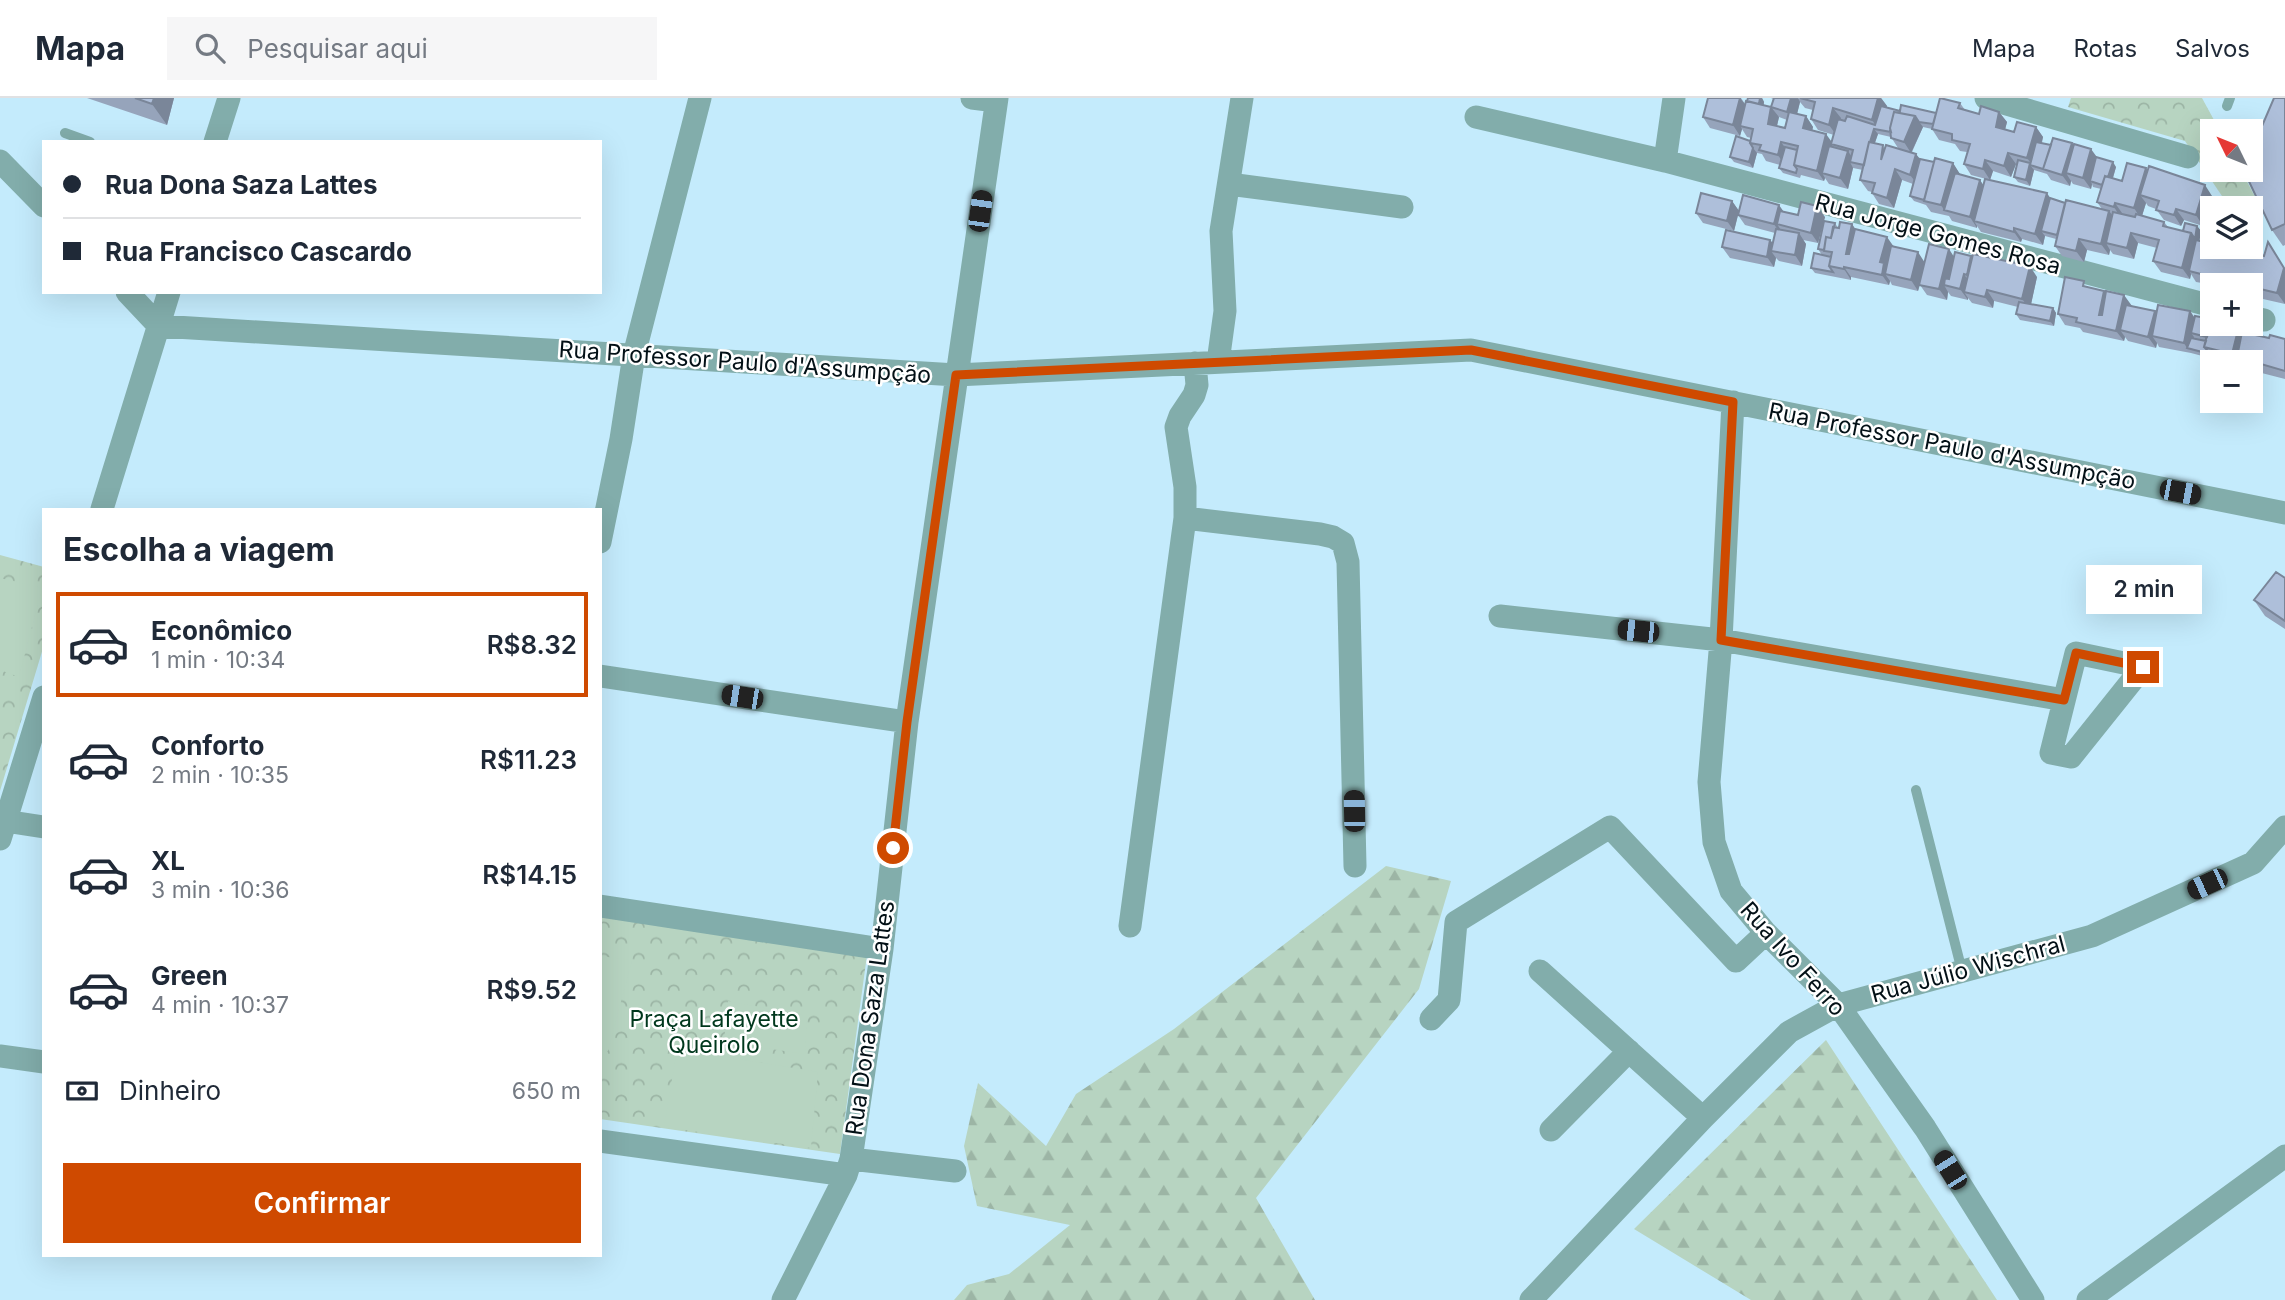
<!DOCTYPE html>
<html lang="pt">
<head>
<meta charset="utf-8">
<style>
	body { margin:0; font-family:Inter,sans-serif; background:#f6f6f7; color:#1f2937; height:100vh; display:flex; flex-direction:column; font-size:26px; white-space:nowrap }
	* { box-sizing:border-box; margin:0 }
	p { font-size:23px; color:#747a83 }
	.icon { flex:none; width:38px; height:38px; fill:none; stroke:currentColor; stroke-width:2; stroke-linecap:round; stroke-linejoin:round }
	.map { position:relative; flex:1; overflow:hidden }
	.panel { position:absolute; left:42px; top:410px; width:560px; height:749px; display:flex; flex-direction:column; background:#fff; border-radius:0px; box-shadow:0 7px 28px #0002 }
	.panel>* { flex:none }
	.banner { position:absolute; left:42px; top:42px; width:560px; height:154px; border-radius:0px; box-shadow:0 7px 28px #0002; display:grid; align-content:center; height:154px; padding:0 21px; background:#fff }
	.needle { width:46px; rotate:313deg }
	.fabs { position:absolute; left:2200px; top:21px; display:grid; gap:14px }
	.fabs a { display:grid; place-items:center; width:63px; height:63px; border-radius:0px; background:#fff; box-shadow:0 7px 28px #0002; font-size:35px }
	.end { position:absolute; width:32px; height:32px; margin:-16px; border:9px solid #cf4a00; background:#fff; box-shadow:0 0 0 4px #fff }
	.from { border-radius:50% }
	.bubble { position:absolute; height:49px; border-radius:0px; background:#fff; box-shadow:0 7px 28px #0002; font-size:23px; font-weight:600; line-height:49px; text-align:center }
	.car { position:absolute; width:21px; height:42px; margin:-21px -10px; border-radius:9px; box-shadow:0 0 5px 2px #0007; background:linear-gradient(#222 24%,#8ab4d8 0 40%,#222 0 76%,#8ab4d8 0 86%,#222 0) }
	.banner b { display:flex; align-items:center; gap:24px; height:66px; font-size:26px }
	.banner b+b { border-top:2px solid #e0e1e3 }
	.banner i { width:18px; height:18px; background:#1f2937 }
	ul { padding:0; list-style:none }
	li { display:flex; align-items:center; gap:21px; height:105px; margin:0 14px 10px; padding:0 7px; border:4px solid transparent; border-radius:0px }
	li div { flex:1 }
	li b { display:block; font-size:26px }
	li em { font-style:normal; font-weight:600 }
	li.current { border-color:#cf4a00 }
	li>.icon { width:63px; height:63px; stroke-width:1.5 }
	h2 { padding:0 21px; font-size:32px; line-height:84px }
	.pay { display:flex; align-items:center; gap:18px; height:77px; padding:0 21px; font-size:26px }
	.pay p { margin-inline-start:auto }
	.primary-button { display:flex; gap:14px; margin-top:auto; padding:14px 21px }
	.primary-button a { flex:1; height:80px; border-radius:0px; background:#cf4a00; color:#fff; font-size:28px; font-weight:600; line-height:80px; text-align:center }
	header { display:flex; align-items:center; gap:42px; box-sizing:border-box; height:98px; padding:0 35px; background:#fff; border-bottom:2px solid #e0e1e3 }
	header strong { font-size:33px }
	nav { display:flex; gap:38px; margin-inline-start:auto; font-size:24px }
	.search { width:490px; height:63px; background:#f6f6f7; display:flex; align-items:center; gap:18px; box-sizing:border-box; padding:0 24px; border-radius:0px; color:#747a83; font-size:26px }
	.map>svg:first-child { display:block }
	.forest { fill:url(#forest-firs) }
	.park { fill:url(#park-crowns) }
	.pitch { fill:#b7d4c1 }
	.lines { fill:none; stroke-linecap:round; stroke-linejoin:round }
	.lane { stroke:#82adab; stroke-width:10 }
	.street { stroke:#82adab; stroke-width:23 }
	.wall { fill:#96a4bb; fill-rule:evenodd }
	.shaded-wall { fill:#7a8699 }
	.building { fill:#aebfda; stroke:#7a8699; stroke-width:2 }
	.route { stroke:#cf4a00; stroke-width:9 }
	.labels { text-anchor:middle; stroke-width:5; stroke-linejoin:round; paint-order:stroke }
	.street-label { font-size:23px; fill:#031016; stroke:#fff }
	.park-label { font-size:23px; fill:#00381d; stroke:#fff }
</style>
</head>
<body>
<header>
<strong>Mapa</strong>
<div class="search"><svg class="icon" aria-label="search" viewBox="0 0 24 24"><circle cx="10" cy="10" r="6"/><path d="M15 15l6 6"/></svg>Pesquisar aqui</div>
<nav><a>Mapa</a><a>Rotas</a><a>Salvos</a></nav>
</header>
<div class="map">
<svg width="2285" height="1202" viewBox="0 0 2285 1202">
	<defs>
		<pattern id="forest-firs" width="22" height="20" patternUnits="userSpaceOnUse" patternTransform="scale(1.75)"><rect width="22" height="20" fill="#b7d4c1"/><path d="M5 1l3.5 6h-7zM16 11l3.5 6h-7z" fill="#9cb5a5"/></pattern>
		<pattern id="park-crowns" width="20" height="18" patternUnits="userSpaceOnUse" patternTransform="scale(1.75)"><rect width="20" height="18" fill="#b7d4c1"/><path d="M2 6a3 3 0 1 1 6 0M12 15a3 3 0 1 1 6 0" fill="none" stroke="#9cb5a5"/></pattern>
	</defs>
	<rect width="100%" height="100%" fill="#c4ebfc"/>
	<path class="forest" d="M1386,768L1451,783L1419,891L1256,1100L1315,1202H954L967,1187L1009,1176L1070,1127L977,1108L964,1048L978,985L1046,1048L1076,996L1174,931Z
		M1826,942L1997,1202H1751L1634,1131Z"/>
	<path class="park" d="M2071,0H2202L2220,33H2212V72H2241L2263,114L2251,118L2250,110H2230L2185,43L2068,9Z
		M0,457L44,469V547L0,693Z
		M600,811L867,857L840,1056L600,1021Z"/>
	<path class="pitch" d="M0,480L42,490L19,579L0,572Z
		M600,858L632,862L608,953L600,952Z
		M728,903L807,918L805,956L724,944Z
		M677,951L818,974L811,1050L664,1029Z"/>
	<g class="lines">
		<path class="lane" d="M2227,8L2230,0
			M65,35L90,44
			M1916,692L1962,873"/>
		<path class="street" d="M972,0L996,3
			M1986,0L2188,59
			M1476,19L1665,63L2212,208
			M215,44L229,0
			M0,63L44,108
			M1665,63L1674,0
			M1229,86L1402,109
			M127,194L159,228L956,277L1471,252L2285,415
			M2250,219L2264,222
			M1218,264L1225,213L1221,133L1242,0
			M1733,304L1721,542L1709,684L1714,744L1731,793L1766,835L1838,907L1925,1030L2033,1202
			M102,411L169,194
			M1185,420L1320,436L1333,439L1343,445L1348,464L1355,768
			M600,444L621,341L634,257L700,0
			M1500,518L1721,542L2064,602
			M2076,555L2143,569L2071,659L2051,655Z
			M600,578L907,624
			M5,723L44,729
			M0,741L44,599
			M600,808L882,851
			M1130,828L1185,420V389L1176,329L1180,318L1194,297L1197,287L1195,265
			M1540,873L1703,1020
			M1431,921L1449,902L1456,824L1610,729L1736,863L1766,835
			M0,958L44,964
			M1551,1032L1629,953
			M600,1043L846,1077
			M851,1061L955,1073
			M783,1202L846,1077L851,1061L882,851L907,624L997,0
			M1531,1202L1703,1020L1789,934L1838,907L2092,838L2253,765L2285,729
			M2088,1202L2285,1058"/>
	</g>
	<path class="wall" d="M87,0H174L167,27Z
		M1708,0H1741L1745,6L1748,0H1762L1764,4V7L1771,9L1779,19L1777,28L1785,30L1787,22L1779,19L1771,9L1773,1L1771,0H1881L1887,8L1886,10L1900,13L1936,15L1960,5L1965,12L1979,16L1999,14L2007,24L2005,32L2014,34L2036,29L2043,39L2042,45L2051,47L2072,45L2073,47L2116,69L2113,80L2122,83L2147,73L2212,98L2203,128L2184,122L2181,128L2164,122L2156,111L2148,108L2146,105L2142,118L2164,124L2168,129L2183,133L2197,128L2201,133L2199,143L2264,158L2275,155L2285,206L2263,201V204L2250,201V187H2212V192L2208,186L2196,184L2191,176L2190,181L2161,174L2153,163L2157,150L2138,145L2134,161L2113,156L2110,152L2109,157L2087,152L2084,164L2062,158L2055,148L2056,141L2045,138L2043,147L2022,141L2021,144L1981,134L1977,128V130L1952,123L1949,118L1931,114L1926,107L1914,103L1910,98L1913,86L1902,82L1894,110L1879,106L1872,95V94L1868,93L1860,82L1863,72L1853,70L1848,91L1829,86L1825,80L1824,83L1801,77L1800,80L1783,75L1779,70L1780,67L1766,63L1762,56L1757,55L1753,70L1734,64L1730,59L1750,43L1751,40L1747,39L1742,31L1740,38L1710,30L1703,19ZM1800,4L1805,10L1813,12L1811,21L1818,32L1834,37L1832,44L1812,33L1813,29L1806,18L1797,16ZM1923,29L1932,31L1939,42L1955,46L1960,53L1967,54L1964,66L1971,77L1990,82L1993,73L2011,79L2016,66H2017L2014,79L2018,84L2030,88L2034,72L2047,76L2051,82L2070,88L2071,83L2073,86L2091,91L2092,86L2093,89L2101,91L2097,104L2102,111L2065,105L2050,100L1983,87L1980,82L1960,77L1953,65L1934,64L1920,61L1912,54ZM1878,36L1891,39L1898,50H1885L1875,45Z
		M2285,0V147L2283,148L2272,132Z
		M1732,103L1739,113L1784,114L1798,117L1825,119L1818,145L1803,142L1806,146L1802,168L1779,163L1776,160L1774,169L1730,160L1722,149L1770,142L1773,145L1775,135L1745,127L1738,117L1734,133L1703,125L1696,115Z
		M1835,125L1838,130L1852,126L1855,131L1894,148L1925,164L1954,158L1972,160L2037,179L2031,206L2053,210L2056,215L2054,228L2020,222L2016,216L2018,209L1994,203L1993,210L1972,205L1968,200V202L1951,198L1948,194L1947,202L1927,197L1920,187L1918,193L1892,187L1890,183L1889,187L1851,179V182L1815,175L1811,170L1822,157L1818,151Z
		M2089,190L2106,196L2132,208L2155,213L2156,216L2190,213L2195,220L2244,235L2269,240L2285,241V281L2250,272V264H2229L2212,260L2210,258V260L2191,255L2159,249L2157,245L2156,250L2128,243L2125,239L2124,243L2083,234L2080,230L2065,227L2058,216Z
		M2285,480V531L2265,518L2254,502Z"/>
	<path class="shaded-wall" d="M154,0H174L167,27L152,6Z
		M1740,0L1748,10L1740,28L1742,31L1740,38L1733,27Z
		M1760,0H1762L1764,4L1762,14L1758,9Z
		M1791,0H1798L1800,4L1795,24L1787,14Z
		M1878,0H1881L1887,8L1879,32L1872,22Z
		M1771,9L1779,19L1775,36L1768,26Z
		M1833,10L1841,20L1837,38L1829,27Z
		M1999,14L2007,24L2003,39L1996,29Z
		M1806,18L1813,29L1810,41L1803,30Z
		M1915,18L1923,29L1911,55L1904,44Z
		M2036,29L2043,39L2035,69L2033,68L2027,60Z
		M1874,31L1878,36L1874,47L1870,44Z
		M1826,36L1834,47L1831,46L1833,49L1822,75L1825,80L1824,83L1817,73Z
		M1781,44L1789,55L1785,68L1778,57Z
		M2072,45L2079,56L2066,75L2071,83L2070,88L2062,77Z
		M1753,50L1757,55L1753,70L1749,64Z
		M2091,51L2099,62L2090,83L2092,86L2091,91L2083,80Z
		M1848,53L1855,64H1850L1853,70L1848,91L1840,80Z
		M2008,55L2016,66L2011,79L2004,68Z
		M1916,56L1924,66L1918,87L1910,77Z
		M1985,62L1993,73L1990,82L1983,71Z
		M2113,64L2116,69L2109,93L2106,88Z
		M1953,65L1960,76L1950,114L1944,112L1941,107Z
		M2030,67L2034,72L2030,88L2026,82Z
		M2146,70L2153,81L2140,97L2146,105L2141,121L2134,110Z
		M1895,71L1902,82L1894,110L1887,100Z
		M1980,82L1987,93L1974,123L1977,128V130L1970,119Z
		M2205,87L2212,98L2203,128L2196,117Z
		M2047,95L2054,106L2041,133L2045,138L2043,147L2035,136Z
		M1732,103L1739,113L1734,133L1727,123Z
		M2115,105L2122,115L2121,120L2114,109Z
		M1779,107L1786,117L1777,126L1782,134L1781,137L1774,126Z
		M1817,108L1825,119L1818,145L1811,135Z
		M2176,111L2184,122L2181,128L2174,117Z
		M2109,113L2117,123L2106,145L2110,152L2109,157L2101,146Z
		M1852,126L1859,137L1854,167L1846,156Z
		M2197,128L2201,133L2199,146L2189,173L2191,176L2190,181L2182,170L2191,135Z
		M2014,130L2022,141L2021,144L2014,134Z
		M1799,135L1806,146L1802,168L1795,157Z
		M2131,135L2138,145L2134,161L2127,150Z
		M1887,139L1894,149L1885,176L1890,183L1889,187L1882,177L1880,164Z
		M2079,141L2087,152L2084,164L2076,153Z
		M1770,142L1778,152L1771,153L1776,160L1774,169L1767,159Z
		M2268,144L2285,171V206L2277,195Z
		M1949,151L1956,162L1950,189L1944,187L1948,194L1947,202L1939,191Z
		M1918,154L1925,165L1918,193L1911,182Z
		M2030,168L2037,179L2030,211L2022,201Z
		M1844,169L1851,179V182L1844,171Z
		M1964,176L1971,187L1964,194L1968,200V202L1960,191Z
		M2256,190L2263,201V204L2255,193Z
		M1987,192L1994,203L1993,210L1985,199Z
		M2104,193L2112,204L2106,227L2099,217Z
		M2124,197L2132,208L2120,232L2125,239L2124,243L2116,233Z
		M2053,210L2056,215L2054,228L2050,223Z
		M2155,213L2162,224L2152,238L2157,245L2156,250L2148,239Z
		M2190,213L2197,224L2191,235L2194,239L2192,251L2187,250L2184,245Z
		M2239,228L2246,239L2237,259L2240,264H2237L2232,256Z"/>
	<path class="building" d="M135,0H154L152,6Z
		M1708,0H1740L1733,27L1703,19Z
		M1748,0H1760L1759,6L1747,3Z
		M1774,0H1791L1787,14L1771,9Z
		M1800,0H1878L1872,22L1833,10L1829,27L1811,21L1815,4Z
		M1940,0L1960,5L1958,10L1979,16L1981,8L1999,14L1996,29L2014,34L2017,24L2036,29L2027,60L2008,55L2004,68L1985,62L1983,71L1964,66L1970,46L1952,42V36L1932,31Z
		M2274,0H2285V126L2272,132L2244,73V72H2250V56Z
		M1746,3L1771,9L1768,26L1785,30L1789,14L1806,18L1803,30L1826,36L1817,73L1794,67L1798,48L1781,44L1778,57L1759,52L1761,47L1750,45L1753,31L1740,28Z
		M1901,7L1936,15L1933,26L1919,24L1915,18L1894,14L1890,30L1891,34L1874,31L1870,44H1869L1864,67L1850,64L1853,52L1831,46L1838,21L1845,23L1847,18L1875,27L1881,8L1900,13Z
		M1894,14L1915,18L1904,44L1891,40L1890,30Z
		M1736,38L1750,43V45L1753,50L1749,64L1730,59Z
		M2053,40L2072,45L2062,77L2043,71Z
		M1869,44L1883,47L1881,62L1886,47L1916,56L1910,77L1895,71L1887,100L1872,95L1875,85L1860,82Z
		M2036,44L2051,47L2043,71L2030,67Z
		M2074,46L2091,51L2083,80L2066,75Z
		M1829,48L1848,53L1840,80L1822,75Z
		M1785,49L1797,52L1794,67L1797,71L1796,75L1779,70Z
		M2096,59L2113,64L2108,79L2105,78L2102,87L2090,83Z
		M1935,60L1953,65L1941,107L1924,103Z
		M1920,61L1934,64L1924,102L1910,98Z
		M2018,62L2030,65L2026,82L2014,79Z
		M2127,65L2146,70L2134,110L2115,105L2114,109L2097,104L2105,78L2122,83Z
		M2149,68L2205,87L2196,117L2176,111L2174,117L2156,112L2159,103L2140,97Z
		M1955,75L1980,82L1970,119L1944,112Z
		M1985,81L2047,95L2035,136L2014,130V134L1974,123Z
		M1701,95L1732,103L1727,123L1696,115Z
		M1743,97L1779,107L1774,126L1738,117Z
		M2050,100L2065,105L2057,137L2041,133Z
		M2066,102L2109,113L2101,146L2079,141L2076,153L2055,148Z
		M1801,104L1817,108L1811,135L1777,126L1780,113L1798,117Z
		M2113,114L2135,119L2136,116L2164,124L2163,128L2191,135L2182,170L2153,163L2159,142L2131,135L2127,150L2106,145Z
		M1824,123L1835,125L1831,140L1826,139L1824,152L1818,151Z
		M1840,124L1852,126L1846,156H1849L1855,131L1887,139L1880,164L1884,165L1882,177L1844,169V171L1829,168L1832,154L1824,153L1826,139L1831,140L1833,129L1839,130Z
		M2185,125L2197,128L2195,141L2191,135L2183,133Z
		M1776,131L1799,135L1795,157L1771,153Z
		M1726,132L1770,142L1767,159L1722,149Z
		M2196,142L2212,146V149H2224L2264,158L2268,144L2284,170L2277,195L2256,190L2255,193L2250,192V187H2230L2204,181L2205,177L2189,173Z
		M1929,146L1949,151L1939,191L1919,187Z
		M1891,148L1918,154L1911,182L1885,176Z
		M1955,154L1971,158L1967,177L1964,176L1960,191L1944,187L1945,180L1949,181Z
		M1814,155L1831,159L1829,168L1833,174L1811,170Z
		M1973,156L2030,168L2022,201L1987,192L1985,199L1964,194Z
		M2065,179L2084,183L2083,188L2104,193L2099,217H2102L2106,193L2124,197L2116,233L2076,224L2077,220L2058,216Z
		M2019,204L2053,210L2050,223L2016,216Z
		M2126,207L2155,213L2148,239L2120,232Z
		M2158,207L2190,213L2184,245L2152,238Z
		M2195,218L2212,221L2207,239L2191,235Z
		M2211,221L2212,226H2229L2239,228L2232,256L2204,249Z
		M2242,234L2269,240L2270,237L2285,241V273L2237,259Z
		M2191,240L2206,243L2204,249L2207,252L2206,255L2187,250Z
		M2276,474L2285,480V523L2254,502Z"/>
	<g class="lines">
		<path class="route" d="M893,750L907,624L956,277L1471,252L1733,304L1721,542L2064,602L2076,555L2143,569"/>
	</g>
	<g class="labels">
		<g class="street-label">
			<text transform="translate(1938 136) rotate(15)" y="8">Rua Jorge Gomes Rosa</text>
			<text transform="translate(745 264) rotate(4)" y="8">Rua Professor Paulo d'Assumpção</text>
			<text transform="translate(1952 348) rotate(11)" y="8">Rua Professor Paulo d'Assumpção</text>
			<text transform="translate(1793 861) rotate(48)" y="8">Rua Ivo Ferro</text>
			<text transform="translate(1968 871) rotate(-15)" y="8">Rua Júlio Wischral</text>
			<text transform="translate(870 920) rotate(-82)" y="8">Rua Dona Saza Lattes</text>
		</g>
		<g class="park-label">
			<text x="714" y="929">Praça Lafayette<tspan x="714" dy="26">Queirolo</tspan></text>
		</g>
	</g>
</svg>
<div class="fabs">
<a><svg class="needle" viewBox="-14 -14 28 28"><path d="M0-13l5 13h-10z" fill="#e53935"/><path d="M0 13l5-13h-10z" fill="#747a83"/></svg></a>
<a><svg class="icon" aria-label="layers" viewBox="0 0 24 24"><path d="M12 4l9 5-9 5-9-5zM3 14l9 5 9-5"/></svg></a>
<a>+</a>
<a>−</a>
</div>
<i class="end from" style="left:893px;top:750px"></i>
<i class="end" style="left:2143px;top:569px"></i>
<div class="bubble" style="left:2086px;top:467px;width:116px">2 min</div>
<i class="car" style="left:980px;top:113px;rotate:8deg"></i>
<i class="car" style="left:2180px;top:394px;rotate:101deg"></i>
<i class="car" style="left:1638px;top:533px;rotate:276deg"></i>
<i class="car" style="left:742px;top:599px;rotate:279deg"></i>
<i class="car" style="left:1354px;top:713px;rotate:359deg"></i>
<i class="car" style="left:2207px;top:786px;rotate:245deg"></i>
<i class="car" style="left:1950px;top:1072px;rotate:328deg"></i>
<div class="banner">
<b><i class="from"></i>Rua Dona Saza Lattes</b>
<b><i></i>Rua Francisco Cascardo</b>
</div>
<section class="panel">
<h2>Escolha a viagem</h2>
<ul>
<li class="current"><svg class="icon" aria-label="car" viewBox="0 0 24 24"><path d="M5 17H2v-5l4-1 3-4h7l3 4 3 1v5h-3M9 17h6M6 11h13"/><circle cx="7" cy="17" r="2"/><circle cx="17" cy="17" r="2"/></svg><div><b>Econômico</b><p>1 min · 10:34</p></div><em>R$8.32</em></li>
<li><svg class="icon" aria-label="car" viewBox="0 0 24 24"><path d="M5 17H2v-5l4-1 3-4h7l3 4 3 1v5h-3M9 17h6M6 11h13"/><circle cx="7" cy="17" r="2"/><circle cx="17" cy="17" r="2"/></svg><div><b>Conforto</b><p>2 min · 10:35</p></div><em>R$11.23</em></li>
<li><svg class="icon" aria-label="car" viewBox="0 0 24 24"><path d="M5 17H2v-5l4-1 3-4h7l3 4 3 1v5h-3M9 17h6M6 11h13"/><circle cx="7" cy="17" r="2"/><circle cx="17" cy="17" r="2"/></svg><div><b>XL</b><p>3 min · 10:36</p></div><em>R$14.15</em></li>
<li><svg class="icon" aria-label="car" viewBox="0 0 24 24"><path d="M5 17H2v-5l4-1 3-4h7l3 4 3 1v5h-3M9 17h6M6 11h13"/><circle cx="7" cy="17" r="2"/><circle cx="17" cy="17" r="2"/></svg><div><b>Green</b><p>4 min · 10:37</p></div><em>R$9.52</em></li>
</ul>
<div class="pay"><svg class="icon" aria-label="cash" viewBox="0 0 24 24"><path d="M3 7h18v10H3z"/><circle cx="12" cy="12" r="2"/></svg>Dinheiro<p>650 m</p></div>
<div class="primary-button"><a>Confirmar</a></div>
</section>
</div>
</body>
</html>
